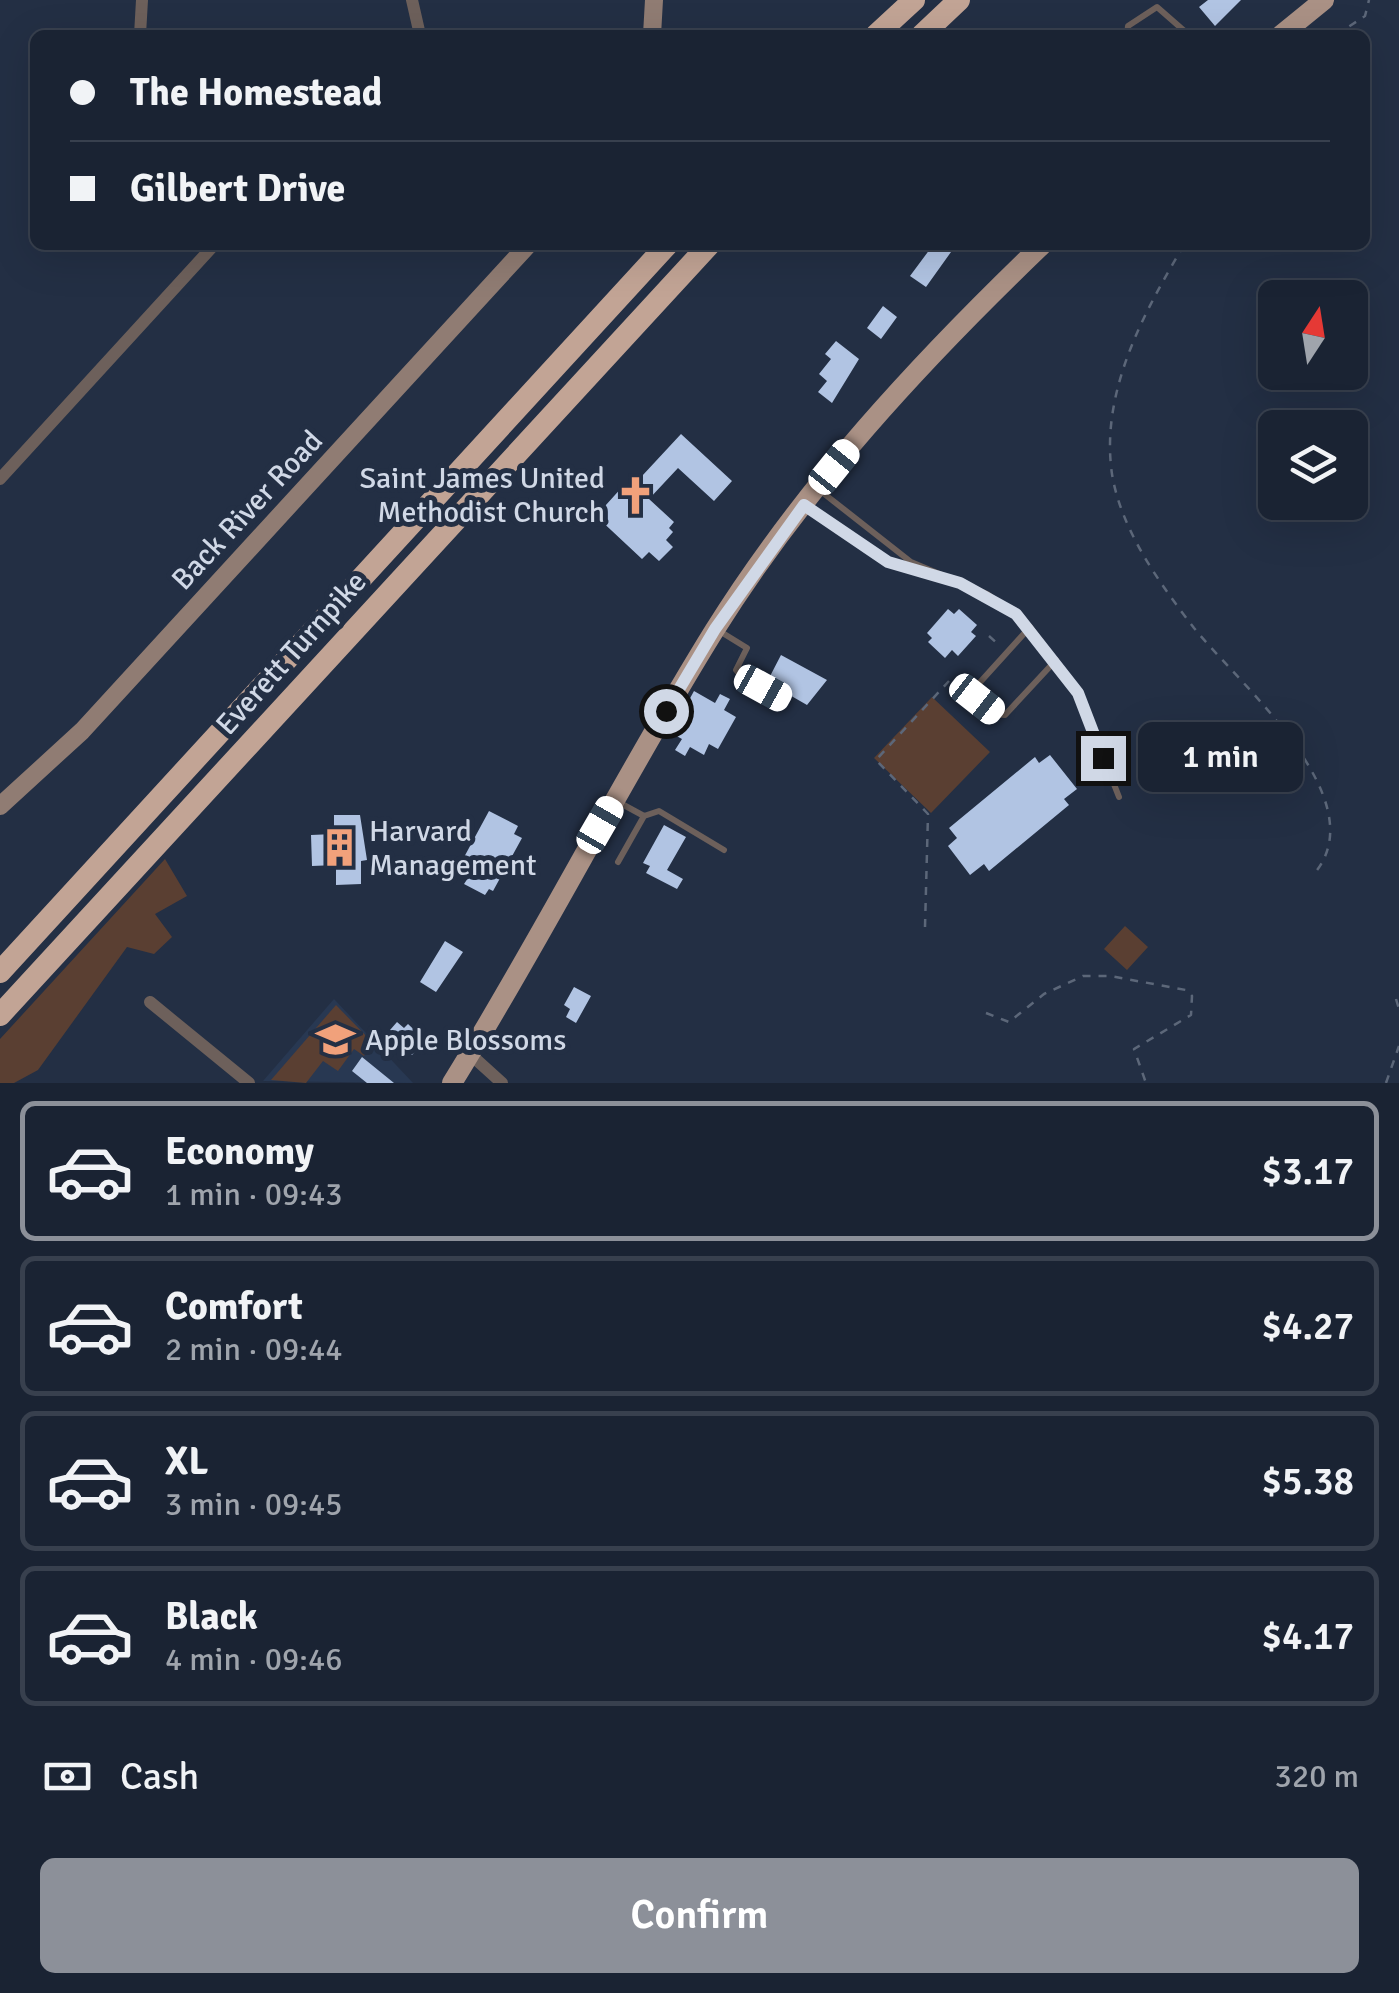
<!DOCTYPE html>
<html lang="en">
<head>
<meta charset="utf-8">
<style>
	body { margin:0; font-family:Signika,sans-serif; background:#232b3b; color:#f1f3f6; height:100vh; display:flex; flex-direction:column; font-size:38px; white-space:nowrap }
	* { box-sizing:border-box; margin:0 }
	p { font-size:32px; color:#9fa4ac }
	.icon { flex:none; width:55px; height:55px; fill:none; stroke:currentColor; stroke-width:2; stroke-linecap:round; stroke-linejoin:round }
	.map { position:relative; height:1083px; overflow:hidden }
	.panel { display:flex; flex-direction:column; background:#1a2333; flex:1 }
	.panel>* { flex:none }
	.hud { position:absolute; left:30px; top:30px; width:1340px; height:220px; border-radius:15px; box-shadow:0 10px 40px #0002,0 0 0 2px #38404e; display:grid; align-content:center; height:220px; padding:0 40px; background:#1a2333 }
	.needle { width:65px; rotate:12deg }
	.controls { position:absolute; left:1258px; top:280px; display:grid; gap:20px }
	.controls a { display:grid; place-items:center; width:110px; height:110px; border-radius:15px; background:#1a2333; box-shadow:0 10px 40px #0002,0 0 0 2px #38404e; font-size:50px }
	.end { position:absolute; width:45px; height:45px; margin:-22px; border:12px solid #d0d8e6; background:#111; box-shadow:0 0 0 5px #111 }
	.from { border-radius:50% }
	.bubble { position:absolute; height:70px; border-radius:15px; background:#1a2333; box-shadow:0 10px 40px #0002,0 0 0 2px #38404e; font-size:32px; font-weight:600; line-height:70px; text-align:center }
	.car { position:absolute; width:30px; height:60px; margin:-30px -15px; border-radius:12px; box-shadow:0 0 8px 2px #0007; background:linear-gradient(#fff 24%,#345 0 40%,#fff 0 76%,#345 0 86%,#fff 0) }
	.hud b { display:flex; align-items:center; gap:35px; height:95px; font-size:38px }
	.hud b+b { border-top:2px solid #38404e }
	.hud i { width:25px; height:25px; background:#f1f3f6 }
	ul { padding:18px 0 0; list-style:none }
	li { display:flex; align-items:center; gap:30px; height:140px; margin:0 20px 15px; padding:0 20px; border:5px solid #38404e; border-radius:15px }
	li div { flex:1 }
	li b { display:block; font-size:38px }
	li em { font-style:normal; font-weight:600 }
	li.current { border-color:#8c9099 }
	li>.icon { width:90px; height:90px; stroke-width:1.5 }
	.pay { display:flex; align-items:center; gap:25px; height:110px; padding:0 40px; font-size:38px }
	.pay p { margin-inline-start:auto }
	.action { display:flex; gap:20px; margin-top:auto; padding:20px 40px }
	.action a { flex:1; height:115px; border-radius:15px; background:#8c9099; color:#fff; font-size:40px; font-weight:600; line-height:115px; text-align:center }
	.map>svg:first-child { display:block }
	.built { fill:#283852 }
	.green { fill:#5a3f32 }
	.building { fill:#b1c4e3 }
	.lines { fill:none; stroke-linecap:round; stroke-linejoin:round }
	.path { stroke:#5c6779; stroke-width:2.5; stroke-dasharray:8 8; stroke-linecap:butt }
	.lane { stroke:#6d605b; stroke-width:6 }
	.street { stroke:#6d605b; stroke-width:12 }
	.secondary { stroke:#907c73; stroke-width:18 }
	.primary { stroke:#aa9185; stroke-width:20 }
	.highway { stroke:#c2a495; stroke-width:22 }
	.route { stroke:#d0d8e6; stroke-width:12 }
	.labels { text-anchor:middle; stroke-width:10; stroke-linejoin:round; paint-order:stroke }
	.poi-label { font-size:30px; fill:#d0d8e6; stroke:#232f44; text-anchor:start }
	.street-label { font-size:30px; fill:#d0d8e6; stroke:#232f44 }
</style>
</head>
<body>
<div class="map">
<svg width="1399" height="1083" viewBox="0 0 1399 1083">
	<rect width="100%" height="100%" fill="#232f44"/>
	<path class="built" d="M334,999L413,1083L263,1081Z"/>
	<path class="green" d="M932,697L990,752L931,813L874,758Z
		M165,859L187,896L155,914L172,937L154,954L127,947L38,1070L14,1083H0V1039Z
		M1125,926L1148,947L1127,970L1104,949Z
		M336,1005L373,1043L364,1056L354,1049L338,1071L323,1061L306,1083L271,1080Z"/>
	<path class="building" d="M1208,0H1241L1215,26L1199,7Z
		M933,245L951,252L926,287L910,276Z
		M883,306L897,317L881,339L867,328Z
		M836,341L859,359L832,403L818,392L827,381L819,374L831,359L825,354Z
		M681,434L732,481L714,501L678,468L649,499L674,522L669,528L673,532L666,540L673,547L659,561L649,552L642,559L596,516L624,485L629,490Z
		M948,609L954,614L959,609L977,625L971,632L976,636L958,656L952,650L945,658L928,642L932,638L927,633Z
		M781,655L827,680L807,705L767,682Z
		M694,691L715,703L720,694L730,699L724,710L736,717L718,749L709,744L704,755L690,747L685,756L675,750L682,739L671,733Z
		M1050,755L1077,789L1064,799L1069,805L989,871L984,864L970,875L948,846L957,838L949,828L1035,757L1039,763Z
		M489,811L518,826L514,834L522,838L493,891L489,889L485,895L464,884L468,878L456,872Z
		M334,815H360L367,860L361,861V884L336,885V865L312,866L311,835L334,834Z
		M664,825L686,837L667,870L683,879L677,889L646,873L650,866L643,863Z
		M445,941L463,952L436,992L420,982Z
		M574,987L591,996L576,1023L566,1017L570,1009L564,1005Z
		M397,1022L404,1028L408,1024L425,1040L412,1055L394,1039L397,1036L390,1030Z
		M362,1057L394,1083H367L352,1071Z"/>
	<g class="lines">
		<path class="path" d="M1336,35L1365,16L1369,0
			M1184,245C1144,312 1100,392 1112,474C1121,530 1160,584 1194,628C1237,682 1379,801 1313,875
			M989,636L999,645
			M925,927L928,814L876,760L949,681
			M1396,999L1399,1009
			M986,1013L1009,1022L1044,994L1083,976H1110L1186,990L1192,996L1191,1015L1134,1049L1146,1083
			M1386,1083L1399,1046"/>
		<path class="lane" d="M1127,35L1128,26L1157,7L1189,35
			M818,489L911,562L987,594L1030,627L1078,693L1119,797
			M807,507L888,562L926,573
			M1030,627L973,690C979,703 991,715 1005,715L1056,660
			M721,632L747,648L736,670L740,675L785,700
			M644,816L659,811L724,850
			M618,862L644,816L620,803"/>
		<path class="street" d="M412,0L420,35
			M140,35L142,0
			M0,479L214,245
			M150,1002L249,1083
			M470,1054L502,1083"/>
		<path class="secondary" d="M652,35L654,0
			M0,806L82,731L528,245"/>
		<path class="primary" d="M1281,35L1324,0
			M452,1083C544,935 622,779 714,631C804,487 920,362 1042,245"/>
		<path class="highway" d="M876,35L914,0
			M922,35L959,0
			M0,972L667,245
			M0,1015L709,245"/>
	</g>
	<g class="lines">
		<path class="route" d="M666,711L715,629L804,505L888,562L960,583L1016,614L1078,693L1103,758"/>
	</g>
	<defs>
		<symbol id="church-bare" viewBox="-9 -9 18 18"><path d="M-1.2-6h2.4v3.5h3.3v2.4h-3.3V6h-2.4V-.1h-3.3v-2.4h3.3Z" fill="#f1a17b" stroke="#232f44" stroke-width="2.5" paint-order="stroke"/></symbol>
		<symbol id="building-bare" viewBox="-9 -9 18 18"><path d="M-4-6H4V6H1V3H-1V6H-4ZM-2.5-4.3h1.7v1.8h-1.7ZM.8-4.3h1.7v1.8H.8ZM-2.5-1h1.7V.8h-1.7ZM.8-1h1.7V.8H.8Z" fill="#f1a17b" stroke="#232f44" stroke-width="2.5" paint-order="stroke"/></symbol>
		<symbol id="school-bare" viewBox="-9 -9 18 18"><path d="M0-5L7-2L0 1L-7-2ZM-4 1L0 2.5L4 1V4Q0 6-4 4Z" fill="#f1a17b" stroke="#232f44" stroke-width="2.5" paint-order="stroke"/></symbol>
	</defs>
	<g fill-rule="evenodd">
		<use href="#church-bare" x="608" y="468" width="55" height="55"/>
		<use href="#building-bare" x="312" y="820" width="55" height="55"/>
		<use href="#school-bare" x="308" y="1012" width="55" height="55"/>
	</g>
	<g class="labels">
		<g class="poi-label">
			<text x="605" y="488" text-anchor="end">Saint James United<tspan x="605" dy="34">Methodist Church</tspan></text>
			<text x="369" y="841">Harvard<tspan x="369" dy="34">Management</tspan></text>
			<text x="365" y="1050">Apple Blossoms</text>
		</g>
		<g class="street-label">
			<text transform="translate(247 510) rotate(-47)" y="10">Back River Road</text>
			<text transform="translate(291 653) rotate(-48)" y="10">Everett Turnpike</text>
		</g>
	</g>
</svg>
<div class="controls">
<a><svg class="needle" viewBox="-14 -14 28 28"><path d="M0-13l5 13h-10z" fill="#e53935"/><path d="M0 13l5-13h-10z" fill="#9fa4ac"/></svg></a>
<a><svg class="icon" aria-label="layers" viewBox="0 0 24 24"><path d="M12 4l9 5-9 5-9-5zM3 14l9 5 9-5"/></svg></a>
</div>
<i class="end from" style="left:666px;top:711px"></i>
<i class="end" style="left:1103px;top:758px"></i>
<div class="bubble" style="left:1138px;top:722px;width:165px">1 min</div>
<i class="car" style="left:834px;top:467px;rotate:39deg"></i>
<i class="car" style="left:763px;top:688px;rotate:119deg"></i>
<i class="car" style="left:977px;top:699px;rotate:128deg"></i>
<i class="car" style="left:600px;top:825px;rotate:30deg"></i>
<div class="hud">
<b><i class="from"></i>The Homestead</b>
<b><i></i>Gilbert Drive</b>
</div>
</div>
<section class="panel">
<ul>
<li class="current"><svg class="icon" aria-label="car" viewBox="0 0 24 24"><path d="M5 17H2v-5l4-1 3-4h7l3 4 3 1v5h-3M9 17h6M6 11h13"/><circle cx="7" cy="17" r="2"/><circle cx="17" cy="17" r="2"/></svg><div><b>Economy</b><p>1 min · 09:43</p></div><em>$3.17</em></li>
<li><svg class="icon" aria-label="car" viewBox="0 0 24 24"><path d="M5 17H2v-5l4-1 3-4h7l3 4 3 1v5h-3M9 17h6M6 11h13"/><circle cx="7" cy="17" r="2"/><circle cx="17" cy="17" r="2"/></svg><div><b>Comfort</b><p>2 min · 09:44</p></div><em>$4.27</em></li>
<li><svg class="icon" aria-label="car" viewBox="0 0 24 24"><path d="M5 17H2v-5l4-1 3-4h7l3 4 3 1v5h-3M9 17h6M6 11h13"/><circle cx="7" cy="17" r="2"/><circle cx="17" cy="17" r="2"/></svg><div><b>XL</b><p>3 min · 09:45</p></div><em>$5.38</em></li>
<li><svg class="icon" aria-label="car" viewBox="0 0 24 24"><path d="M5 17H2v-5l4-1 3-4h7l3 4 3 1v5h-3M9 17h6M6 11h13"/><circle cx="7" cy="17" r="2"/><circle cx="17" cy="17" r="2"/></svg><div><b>Black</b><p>4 min · 09:46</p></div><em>$4.17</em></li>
</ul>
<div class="pay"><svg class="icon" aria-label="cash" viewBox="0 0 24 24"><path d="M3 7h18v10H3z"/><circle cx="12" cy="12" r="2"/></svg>Cash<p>320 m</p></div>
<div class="action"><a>Confirm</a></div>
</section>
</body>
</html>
